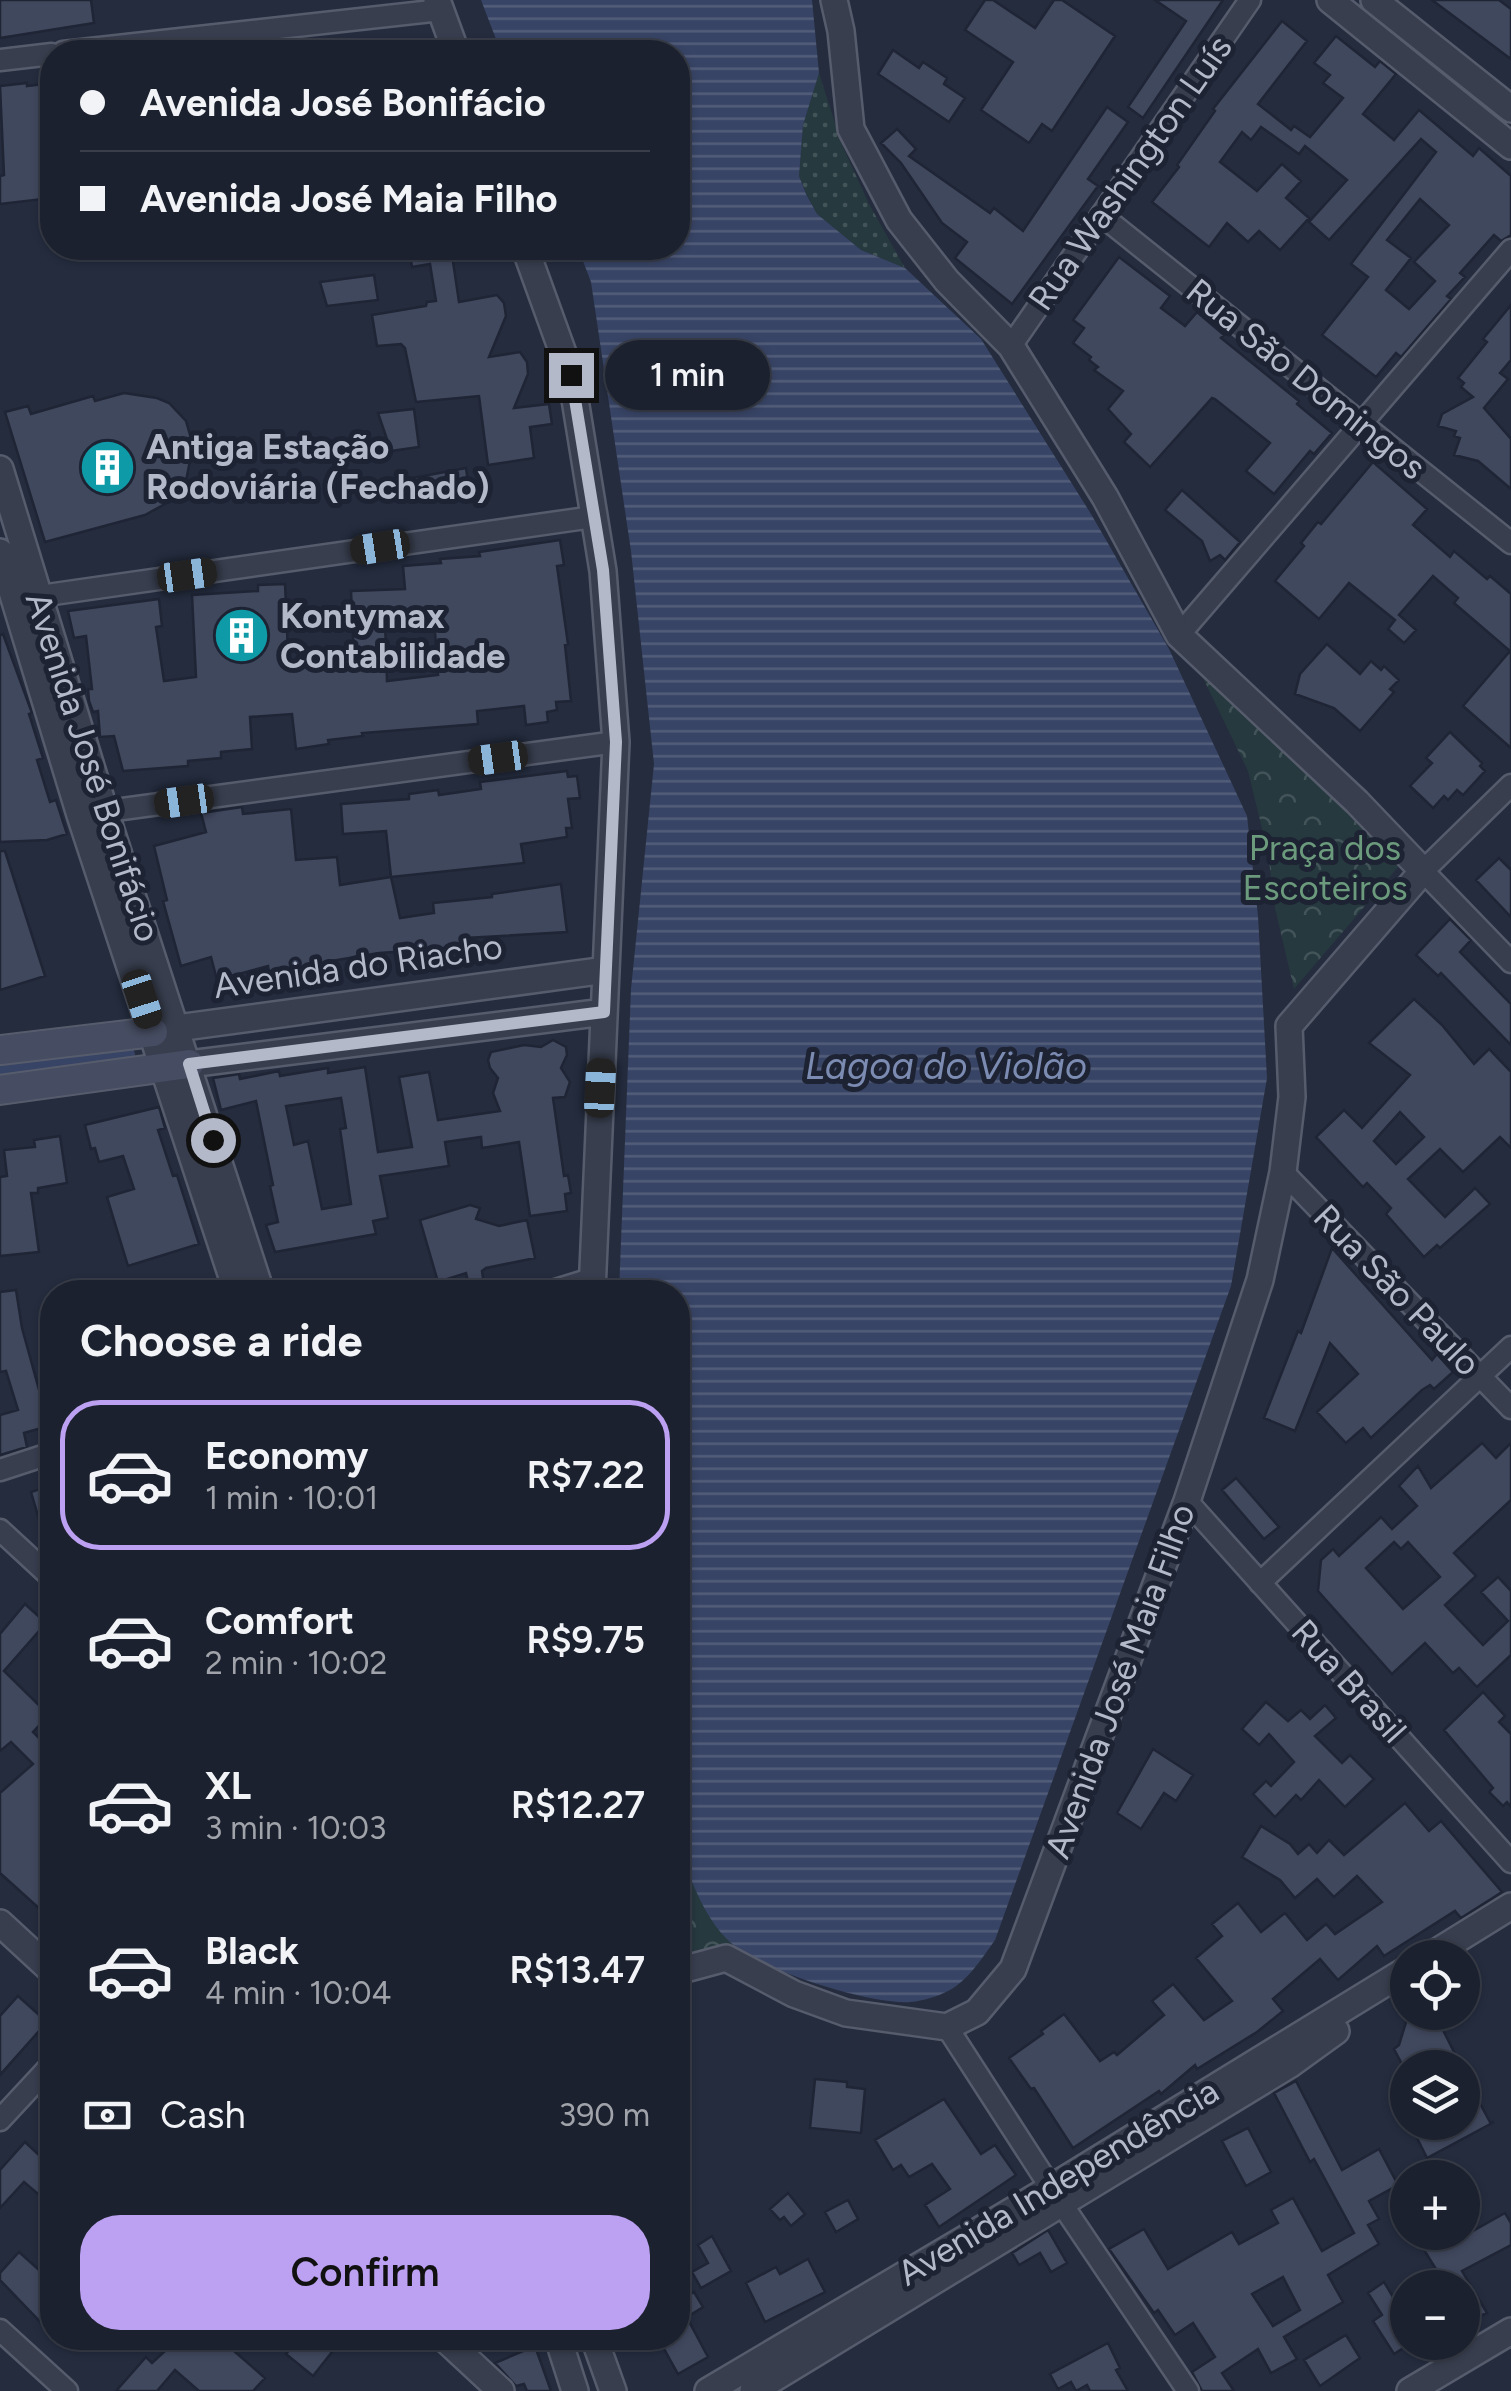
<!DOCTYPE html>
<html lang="en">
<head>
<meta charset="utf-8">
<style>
	body { margin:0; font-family:Figtree,sans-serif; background:#242936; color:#f1f3f6; height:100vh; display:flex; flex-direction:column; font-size:38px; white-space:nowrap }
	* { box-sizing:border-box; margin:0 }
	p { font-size:32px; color:#a0a3aa }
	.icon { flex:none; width:55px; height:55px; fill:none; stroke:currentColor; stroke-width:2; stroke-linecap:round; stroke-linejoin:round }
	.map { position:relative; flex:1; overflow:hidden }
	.sheet { position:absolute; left:40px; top:1280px; width:650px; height:1070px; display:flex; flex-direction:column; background:#1b212e; border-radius:40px; box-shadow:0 2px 8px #0004,0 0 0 2px #393e4a }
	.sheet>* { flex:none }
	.banner { position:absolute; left:40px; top:40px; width:650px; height:220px; border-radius:40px; box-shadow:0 2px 8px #0004,0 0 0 2px #393e4a; display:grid; align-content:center; height:220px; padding:0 40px; background:#1b212e }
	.tools { position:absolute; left:1390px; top:1940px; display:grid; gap:20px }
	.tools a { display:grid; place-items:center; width:90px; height:90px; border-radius:50%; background:#1b212e; box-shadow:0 2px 8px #0004,0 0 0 2px #393e4a; font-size:50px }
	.end { position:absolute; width:45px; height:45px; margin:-22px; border:12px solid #b4b9c9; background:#111; box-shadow:0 0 0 5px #111 }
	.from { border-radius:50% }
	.bubble { position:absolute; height:70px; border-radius:35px; background:#1b212e; box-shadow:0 2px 8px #0004,0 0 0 2px #393e4a; font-size:32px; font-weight:600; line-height:70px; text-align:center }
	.car { position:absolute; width:30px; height:60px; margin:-30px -15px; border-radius:12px; box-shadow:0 0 8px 2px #0007; background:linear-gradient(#222 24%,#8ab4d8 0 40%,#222 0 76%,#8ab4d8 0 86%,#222 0) }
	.banner b { display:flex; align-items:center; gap:35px; height:95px; font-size:38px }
	.banner b+b { border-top:2px solid #393e4a }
	.banner i { width:25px; height:25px; background:#f1f3f6 }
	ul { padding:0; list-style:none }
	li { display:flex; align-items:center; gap:30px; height:150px; margin:0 20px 15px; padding:0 20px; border:5px solid transparent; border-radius:40px }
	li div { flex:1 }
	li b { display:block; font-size:38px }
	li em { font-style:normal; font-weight:600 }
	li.current { border-color:#bca0f2 }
	li>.icon { width:90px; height:90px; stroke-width:1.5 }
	h2 { padding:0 40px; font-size:45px; line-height:120px }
	.pay { display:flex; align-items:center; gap:25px; height:110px; padding:0 40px; font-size:38px }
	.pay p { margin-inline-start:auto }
	.action { display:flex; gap:20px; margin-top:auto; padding:20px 40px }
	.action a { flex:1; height:115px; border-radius:40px; background:#bca0f2; color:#111; font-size:40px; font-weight:600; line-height:115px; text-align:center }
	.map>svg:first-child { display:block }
	.grass { fill:url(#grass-dots) }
	.park { fill:url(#park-crowns) }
	.water { fill:url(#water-rules) }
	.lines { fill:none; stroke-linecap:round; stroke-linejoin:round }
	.canal { stroke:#384465; stroke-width:20 }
	.building { fill:#40485e; stroke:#1f2535; stroke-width:2.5; fill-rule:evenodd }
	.minor-casing { stroke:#565c6c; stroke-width:25 }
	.tertiary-casing { stroke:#565c6c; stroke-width:30 }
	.secondary-casing { stroke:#565c6c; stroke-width:32 }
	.minor { stroke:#383e4e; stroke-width:20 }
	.tertiary { stroke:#383e4e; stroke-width:25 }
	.secondary { stroke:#464c61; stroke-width:28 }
	.route { stroke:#b4b9c9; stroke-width:12 }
	.labels { text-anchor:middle; stroke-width:10; stroke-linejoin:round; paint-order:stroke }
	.street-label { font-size:35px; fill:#b4b9c9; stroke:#1d2333 }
	.poi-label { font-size:35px; font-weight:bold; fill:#b4b9c9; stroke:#1d2333; text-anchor:start }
	.park-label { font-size:35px; fill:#6b9a7c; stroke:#1d2333 }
	.water-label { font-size:38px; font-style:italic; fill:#7c8bb1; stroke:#1d2333 }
</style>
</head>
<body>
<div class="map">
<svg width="1511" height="2391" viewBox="0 0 1511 2391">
	<defs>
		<pattern id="grass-dots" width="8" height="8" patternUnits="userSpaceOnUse" patternTransform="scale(2.5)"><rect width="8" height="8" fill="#26393f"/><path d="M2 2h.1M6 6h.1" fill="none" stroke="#435459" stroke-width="1.8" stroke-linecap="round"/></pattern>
		<pattern id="park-crowns" width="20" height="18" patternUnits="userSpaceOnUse" patternTransform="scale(2.5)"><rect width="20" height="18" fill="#26393f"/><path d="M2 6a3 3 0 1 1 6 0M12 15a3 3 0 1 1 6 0" fill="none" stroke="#435459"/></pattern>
		<pattern id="water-rules" width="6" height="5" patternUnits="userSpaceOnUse" patternTransform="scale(2.5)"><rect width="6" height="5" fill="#384465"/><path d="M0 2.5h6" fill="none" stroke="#525d7a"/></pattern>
	</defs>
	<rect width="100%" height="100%" fill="#242c3e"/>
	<path class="grass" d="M819,73L842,145L869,204L905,268L861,250L817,214L806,193L799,176L803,125Z"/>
	<path class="park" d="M1190,651L1399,866L1294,989L1275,908L1268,853L1248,771Z
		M678,1841C690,1881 707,1913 734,1946L713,1956L678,1958Z"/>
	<path class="water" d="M481,0H812L819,73L803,125L799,176L806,194L817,214L861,250L905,268L981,339L1091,514L1169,649L1247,816L1258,916L1267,1078L1231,1286L995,1940C982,1958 968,1981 948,1991C939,1996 922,2001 911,2002C871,2005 768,1972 736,1947C705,1923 689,1877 678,1841V1292H619L631,989L654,764L631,551L591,282L578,248H678V52H501Z"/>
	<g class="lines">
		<path class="canal" d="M0,1071L125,1055"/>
	</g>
	<path class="building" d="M0,0H91L94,23L0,38Z
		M985,0H993L1035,28L1054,0H1062L1115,36L1052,131L1042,124L1029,143L981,110L1013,62L965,30Z
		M1155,0H1223L1143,118L1128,107L1186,21Z
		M1432,0H1499L1511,9V59Z
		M1282,21L1307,41L1258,104L1291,130L1294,126L1310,137L1343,98L1323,83L1330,75L1314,63L1336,36L1375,67L1380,61L1396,74L1363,114L1394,140L1419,110L1473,156L1479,148L1511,176V235L1501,241L1494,235L1460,273L1465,277L1447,296L1451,299L1401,357L1396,353L1376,377L1322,335L1368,277L1351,264L1436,152L1421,139L1329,240L1309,222L1347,180L1305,146L1299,154L1261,127L1251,140L1242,132L1220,162L1257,191L1282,164L1301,181L1286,198L1309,218L1280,250L1259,231L1248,242L1227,223L1209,247L1152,202L1179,167L1177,165L1215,111L1213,109ZM1420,199L1449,225L1414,262L1435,281L1409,309L1386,290L1411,258L1387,240Z
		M893,50L919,68L923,62L947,78L944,84L965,98L949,122L878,74Z
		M27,83V86L52,83V198L0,204V176L4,175L0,86Z
		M1107,107L1128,122L1088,179L1098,186L1012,304L955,258L967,242L942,223L901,163L881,143L897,129L916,149L909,156L990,213L994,208L1023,231Z
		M409,248H451L459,302L497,295L504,303L506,316L489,357L520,352L527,362L528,374L514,408L549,404L552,424L530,427L534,458L488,465L479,396L416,402L405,348L401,344L377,346L372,315L426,306L427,302L436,301L430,264L412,267Z
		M1119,257L1170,296L1161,308L1185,326L1197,312L1224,335L1221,338L1299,401L1297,404L1332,433L1314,454L1310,451L1274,494L1246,471L1270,443L1215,399L1212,398L1150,467L1124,442L1131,434L1108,409L1123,391L1094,370L1098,367L1089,360L1091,357L1073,343L1084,328L1073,320Z
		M374,275L378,300L327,306L320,282Z
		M1511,305V360L1500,373L1508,379L1484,408L1511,439V489L1478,461L1454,455L1460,438L1454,436L1456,431L1438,426L1442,414L1473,397L1461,387L1464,383L1458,378L1487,342L1483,339Z
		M124,393L157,398L169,403L186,421L193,445L186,481L174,499L145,515L45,542L5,412L28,406L31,414L93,396L95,401Z
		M414,409L419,447L391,451L378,413Z
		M1373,462L1427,509L1413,525L1450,557L1454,551L1487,579L1490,576L1511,594V748L1463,706L1510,651L1454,603L1458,598L1433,576L1399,615L1416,630L1404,643L1388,629L1395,620L1349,583L1319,619L1275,581L1304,546L1301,543L1318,522L1321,524Z
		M466,468L470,496L405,502L402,480Z
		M1182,490L1240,542L1225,560L1220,555L1210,561L1202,541L1165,510Z
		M560,540L564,565L557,566L568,644L565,645L571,701L556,702L557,710L547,712L548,722L526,725L524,706L477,711L478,724L362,733L363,736L328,740L329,744L296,749L292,714L250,717L252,749L221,752V758L188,761V766L123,771L114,736L100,737L98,711L93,712L89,701L88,689H92L86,636L74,638L68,611L159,599L162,626L156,627L164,681L196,677L192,595L258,591V585L285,584L286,605L293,604L294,626H287L288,664L354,657L351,591L405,589L403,566L441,563L440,559L480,556L479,552ZM434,617L438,675L387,681L385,621Z
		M3,634L32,713L29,714L43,758L37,760L50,802L56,800L67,834L47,840L0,842V635Z
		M1327,644L1360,674L1371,661L1381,670L1384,666L1399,680L1390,689L1394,692L1360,731L1334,708L1295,694L1300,674Z
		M1450,732L1482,763L1480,766L1485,771L1463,795L1457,790L1448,800L1444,796L1433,808L1410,786L1432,763L1426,758Z
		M567,771L568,777L577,776L580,798L568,799L572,828H566L567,837L521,844L524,863L391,877L386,831L343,834L341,804L409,799V794L438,790L439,795L481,789L480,782Z
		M242,807L243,814L291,809L296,860L337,857L340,885L391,877L400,918L434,913L433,903L492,897V894L561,884L567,932L466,938L468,947L379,953L331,961V964L269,973L268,966L217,980L211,957L181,966L163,901L167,900L154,846L206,832L201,813Z
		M0,851H5L45,976L0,990Z
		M1499,858L1511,870V917L1476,880Z
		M1450,919L1471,940L1460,952L1511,1004V1045L1441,973L1438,976L1416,955Z
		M1414,999L1442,1025L1474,1064L1489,1049L1511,1072V1148L1500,1137L1463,1172L1440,1149L1408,1179L1445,1217L1475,1188L1490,1204L1440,1248L1437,1245L1424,1257L1386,1214L1391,1208L1367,1183L1363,1187L1316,1137L1344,1110L1362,1128L1410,1075L1369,1043ZM1400,1112L1424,1137L1396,1164L1374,1141Z
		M553,1040L566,1047L567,1055L561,1068L570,1082L565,1097L553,1098L564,1176L568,1175L571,1193L565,1194L567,1211L530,1216L519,1142L482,1148L481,1137L445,1142L449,1166L380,1176L388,1218L373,1221L376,1234L275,1252L266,1225L278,1222L270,1186L273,1185L256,1101L221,1110L213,1078L239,1074L240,1079L279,1071L280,1076L328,1068V1073L365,1067L378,1152L412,1147L399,1077L429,1072L438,1120L500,1111L493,1093L498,1078L490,1068L488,1060L491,1052L524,1045L541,1047ZM341,1098L346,1128L340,1129L351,1204L322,1209L308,1141L294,1145L286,1106Z
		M159,1107L165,1128L158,1130L173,1176L177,1175L199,1244L128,1266L107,1197L134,1189L123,1156L99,1162L95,1148L91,1149L85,1125Z
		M60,1136L67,1183L38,1188V1193H31L39,1252L0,1256V1177L7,1176L4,1150L35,1147L34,1140Z
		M470,1205L480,1208L476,1219L499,1226L527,1220L535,1258L486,1268L482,1271L483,1278L468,1282L466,1273L438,1282L420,1220Z
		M1332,1248L1432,1360L1437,1354L1453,1372L1434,1389L1430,1385L1422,1390L1371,1438L1363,1428L1346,1443L1317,1412L1358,1374L1330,1343L1295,1431L1264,1418L1298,1331L1301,1333Z
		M16,1290L22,1328L49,1426L24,1433L27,1447L0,1455V1415L18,1410L6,1371L0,1372V1292Z
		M1482,1443L1496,1458L1511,1443V1500L1454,1553L1476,1576L1445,1605L1483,1645L1508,1621L1481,1592L1498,1577L1511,1591V1655L1477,1687L1459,1668L1453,1673L1425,1643L1392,1674L1318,1591L1321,1560L1333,1549L1339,1556L1381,1517L1392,1529L1417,1506L1399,1486L1418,1466L1431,1488ZM1394,1542L1401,1549L1408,1542L1440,1577L1403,1609L1366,1568Z
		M1236,1478L1279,1527L1264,1539L1222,1490Z
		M52,1485V1515L39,1519L31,1492Z
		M25,1604L46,1623L4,1671L49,1715L33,1732L52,1751V1920L0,1873V1793L33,1764L11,1742L0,1751V1634Z
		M1483,1692L1505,1716L1499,1722L1511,1734V1807L1507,1802L1503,1806L1489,1792L1493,1788L1444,1730Z
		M1266,1702L1288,1721L1301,1710L1310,1719L1325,1705L1336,1718L1315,1736L1342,1763L1350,1755L1374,1779L1345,1807L1319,1780L1301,1800L1296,1795L1275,1817L1253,1794L1266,1781L1271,1786L1294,1762L1269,1734L1259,1745L1242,1729Z
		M1153,1749L1193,1775L1176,1801L1164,1793L1141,1829L1117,1813Z
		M1405,1803L1429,1831L1441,1821L1502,1892L1461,1918L1455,1911L1384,1956L1377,1946L1338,1980L1320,1959L1273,1999L1283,2011L1257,2032L1197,2069L1195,2065L1161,2094L1159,2091L1073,2148L1034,2088L1031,2089L1009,2058L1043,2034L1041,2031L1064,2014L1100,2061L1114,2052L1117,2055L1164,2015L1152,2001L1173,1984L1204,2020L1232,2001L1196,1958L1222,1936L1212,1924L1238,1903L1261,1932L1285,1913L1307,1940L1326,1924L1335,1934L1382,1902L1357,1876L1334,1897L1317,1879L1295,1898L1280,1880L1242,1857L1261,1826L1290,1844L1298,1854L1309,1844L1317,1853L1329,1840L1344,1855Z
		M18,1996L47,2022L0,2075V2016Z
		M1430,2012H1434L1462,2068H1404L1394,2049L1399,2045L1407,2019L1414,2020L1416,2016L1428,2019Z
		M1462,2070L1490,2122H1494L1427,2158L1416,2136L1424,2131L1420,2122H1462Z
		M815,2079L847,2082V2087L865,2089L861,2133L810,2128Z
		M1296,2081L1342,2170L1379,2149L1398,2185L1369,2201L1379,2219L1368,2225L1379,2244L1328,2275L1343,2302L1284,2337L1297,2359L1271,2373L1258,2349L1222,2373L1234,2391H1202L1192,2372L1215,2357L1193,2323L1175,2335L1158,2310L1154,2313L1109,2249L1144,2229L1168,2269L1232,2232L1239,2244L1278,2223L1271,2210L1293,2198L1322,2251L1354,2233L1314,2159L1310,2162L1274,2093ZM1283,2277L1300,2310L1273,2326L1252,2294Z
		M944,2099L981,2154L995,2145L1016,2175L939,2227L925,2205L950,2189L932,2164L909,2177L901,2165L893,2170L875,2140Z
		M1248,2128L1271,2172L1246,2186L1222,2141Z
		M25,2142L52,2167V2189L44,2199L24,2182L0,2208V2170Z
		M788,2193L805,2214L791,2226L784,2217L780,2220L770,2209Z
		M848,2200L858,2219L836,2232L825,2212Z
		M1505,2213L1511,2223V2245L1462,2271L1487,2313L1467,2322L1462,2314V2288H1408V2345L1394,2354L1373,2321L1382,2315L1368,2293L1384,2282L1393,2297L1436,2269L1421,2245L1441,2232H1471Z
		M1048,2230L1067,2263L1051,2272L1040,2253L1019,2265L1012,2253Z
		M712,2236L731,2271L701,2288L692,2272L708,2263L698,2245Z
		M19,2252L39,2270L52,2254V2334L0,2280V2273Z
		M808,2259L825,2292L765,2322L746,2283L776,2267L780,2274Z
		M694,2292L703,2307L687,2317L685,2314L708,2357L678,2374L658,2338H678V2301Z
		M1346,2335L1360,2358L1320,2386L1304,2360Z
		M179,2338H219L265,2378L253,2391H199L175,2370L157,2391H116L146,2357L152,2363Z
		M299,2338H343L313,2376L286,2354Z
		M1108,2343L1120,2368L1116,2370L1128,2391H1090L1087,2385L1076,2391L1071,2382L1058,2389L1050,2374Z
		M535,2346L551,2391H527L524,2384L516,2386L495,2363Z"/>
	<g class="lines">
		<defs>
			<path id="minor" d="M63,52L441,10
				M0,60L52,54
				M1101,215L1511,543
				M1011,346L1250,0
				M26,598L593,517
				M1179,635L1511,250
				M1511,785L1423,871L1511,962
				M93,813L616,742
				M1283,1172L1511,1408
				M549,1292L591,1279
				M0,1470L52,1453
				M1187,1501L1511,1862
				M0,1530L52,1578
				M1260,1583L1511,1347
				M947,2027L1051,2188L1188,2391
				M0,2120L52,2064
				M0,2330L67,2391"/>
			<path id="tertiary" d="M437,0L456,52
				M1330,0L1511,146
				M1374,0L1511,109
				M525,248L571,375L603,571L616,742L592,1292
				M0,469L105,812L261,1292
				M0,552L80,815L237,1292
				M162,1030L606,970
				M189,1064L604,1012
				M0,1923L52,1971
				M1427,1958L1511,1906
				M678,1971L726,1958L794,1994L846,2013L947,2027L977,2012L1013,1969L1187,1501L1260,1280L1283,1172L1292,1097L1289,1026L1423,871L1357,802L1179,635L1105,497L1011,346L947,281L899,220L851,129L841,31L834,0
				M444,2338L501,2391
				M558,2338L575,2391
				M594,2338L613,2391
				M708,2391L1051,2188L1408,1969
				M753,2391L1289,2065L1336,2031
				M1410,2391L1511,2331"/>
			<path id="secondary" d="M0,1050L153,1032
				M0,1090L189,1064"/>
		</defs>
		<use href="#minor" class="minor-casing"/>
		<use href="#tertiary" class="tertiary-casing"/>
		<use href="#secondary" class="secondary-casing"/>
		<use href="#minor" class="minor"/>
		<use href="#tertiary" class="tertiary"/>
		<use href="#secondary" class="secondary"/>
	</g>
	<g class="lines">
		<path class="route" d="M213,1140L189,1064L604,1012L616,742L603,570L571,375"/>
	</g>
	<defs>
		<symbol id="building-disc" viewBox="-11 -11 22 22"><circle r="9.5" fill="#0f9aa8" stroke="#1d2333"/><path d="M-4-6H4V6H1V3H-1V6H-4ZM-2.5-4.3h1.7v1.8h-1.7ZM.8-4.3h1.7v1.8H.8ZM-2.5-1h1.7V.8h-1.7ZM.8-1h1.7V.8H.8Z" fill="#fff"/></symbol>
	</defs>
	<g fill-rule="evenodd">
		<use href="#building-disc" x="76" y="436" width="63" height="63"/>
		<use href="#building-disc" x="210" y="604" width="63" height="63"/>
	</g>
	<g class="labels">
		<g class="street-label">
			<text transform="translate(1130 173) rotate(-55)" y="12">Rua Washington Luís</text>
			<text transform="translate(1306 379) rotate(39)" y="12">Rua São Domingos</text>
			<text transform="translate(93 767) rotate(72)" y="12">Avenida José Bonifácio</text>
			<text transform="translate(358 966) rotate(-8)" y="12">Avenida do Riacho</text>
			<text transform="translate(1397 1290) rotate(46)" y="12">Rua São Paulo</text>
			<text transform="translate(1120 1681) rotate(-70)" y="12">Avenida José Maia Filho</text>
			<text transform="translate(1349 1681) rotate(48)" y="12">Rua Brasil</text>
			<text transform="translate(1058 2182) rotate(-31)" y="12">Avenida Independência</text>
		</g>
		<g class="poi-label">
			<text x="146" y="459">Antiga Estação<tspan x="146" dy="40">Rodoviária (Fechado)</tspan></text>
			<text x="280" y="628">Kontymax<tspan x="280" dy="40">Contabilidade</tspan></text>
		</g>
		<g class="park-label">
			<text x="1325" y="860">Praça dos<tspan x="1325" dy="40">Escoteiros</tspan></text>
		</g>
		<g class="water-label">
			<text x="946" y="1079">Lagoa do Violão</text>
		</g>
	</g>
</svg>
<div class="tools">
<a><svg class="icon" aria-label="locate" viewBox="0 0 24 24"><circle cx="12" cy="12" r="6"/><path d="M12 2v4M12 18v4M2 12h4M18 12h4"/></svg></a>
<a><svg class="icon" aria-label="layers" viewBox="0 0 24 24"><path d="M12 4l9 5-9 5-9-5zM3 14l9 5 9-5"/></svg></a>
<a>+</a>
<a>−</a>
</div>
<i class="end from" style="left:213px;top:1140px"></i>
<i class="end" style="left:571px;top:375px"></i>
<div class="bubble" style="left:605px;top:340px;width:165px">1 min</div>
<i class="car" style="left:380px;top:547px;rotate:261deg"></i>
<i class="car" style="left:187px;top:575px;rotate:82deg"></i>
<i class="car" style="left:498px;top:758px;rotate:262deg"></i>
<i class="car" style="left:184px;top:801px;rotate:262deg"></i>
<i class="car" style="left:142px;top:999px;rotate:162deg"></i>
<i class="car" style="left:600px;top:1088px;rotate:3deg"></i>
<div class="banner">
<b><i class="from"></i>Avenida José Bonifácio</b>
<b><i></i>Avenida José Maia Filho</b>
</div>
<section class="sheet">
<h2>Choose a ride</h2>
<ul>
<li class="current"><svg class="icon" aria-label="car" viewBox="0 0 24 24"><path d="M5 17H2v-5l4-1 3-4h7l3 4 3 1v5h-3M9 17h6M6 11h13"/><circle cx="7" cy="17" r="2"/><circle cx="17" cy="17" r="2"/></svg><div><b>Economy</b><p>1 min · 10:01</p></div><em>R$7.22</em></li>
<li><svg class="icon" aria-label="car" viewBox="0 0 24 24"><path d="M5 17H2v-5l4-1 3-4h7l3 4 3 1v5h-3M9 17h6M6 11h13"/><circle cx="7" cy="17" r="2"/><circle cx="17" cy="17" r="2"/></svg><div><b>Comfort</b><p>2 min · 10:02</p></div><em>R$9.75</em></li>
<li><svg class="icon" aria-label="car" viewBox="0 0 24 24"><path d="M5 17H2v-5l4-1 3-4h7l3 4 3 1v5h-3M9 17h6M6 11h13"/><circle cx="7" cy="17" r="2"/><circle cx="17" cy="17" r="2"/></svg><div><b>XL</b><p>3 min · 10:03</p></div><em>R$12.27</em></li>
<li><svg class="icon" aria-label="car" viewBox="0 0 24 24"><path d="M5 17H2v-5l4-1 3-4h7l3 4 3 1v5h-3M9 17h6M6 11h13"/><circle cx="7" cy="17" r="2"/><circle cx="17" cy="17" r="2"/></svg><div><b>Black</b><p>4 min · 10:04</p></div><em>R$13.47</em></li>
</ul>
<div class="pay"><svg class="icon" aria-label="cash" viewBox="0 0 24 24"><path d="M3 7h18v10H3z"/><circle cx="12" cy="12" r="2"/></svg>Cash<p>390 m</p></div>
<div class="action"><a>Confirm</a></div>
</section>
</div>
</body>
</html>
